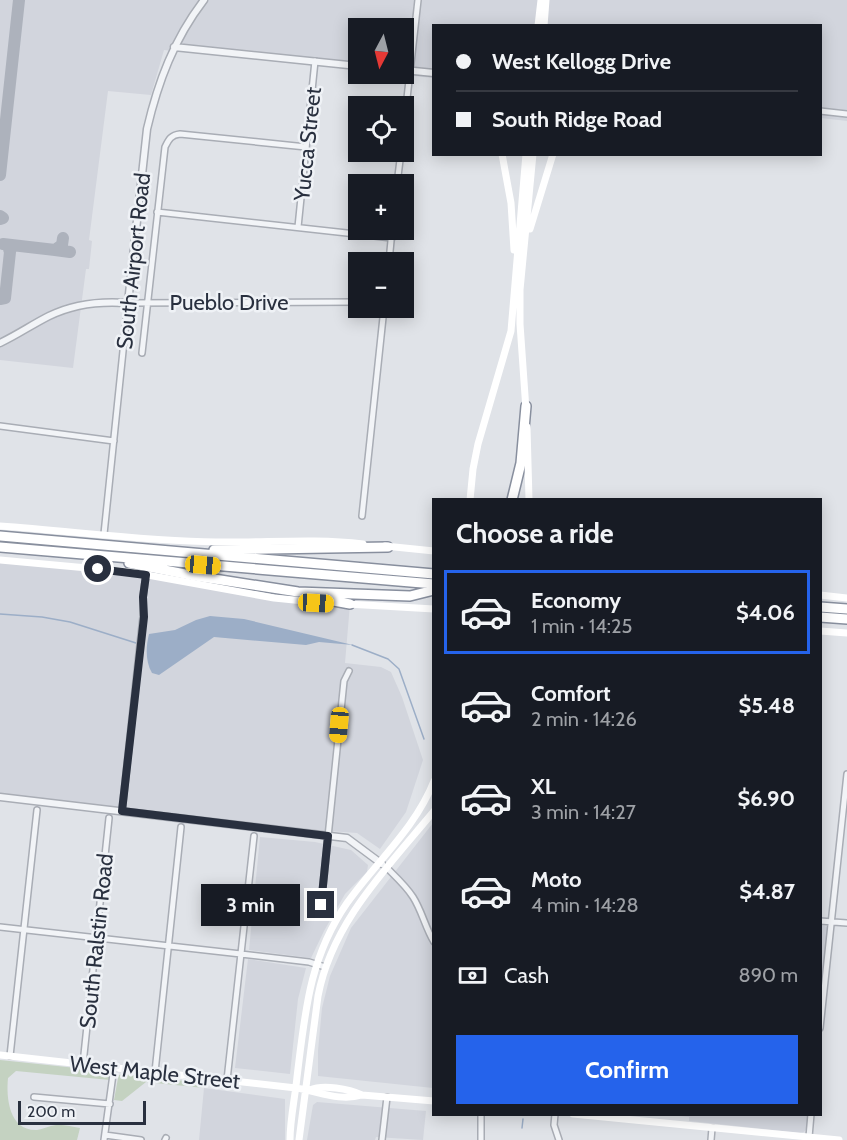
<!DOCTYPE html>
<html lang="en">
<head>
<meta charset="utf-8">
<style>
	body { margin:0; font-family:Cabin,sans-serif; background:#20242c; color:#f1f3f6; height:100vh; display:flex; flex-direction:column; font-size:22px; white-space:nowrap }
	* { box-sizing:border-box; margin:0 }
	p { font-size:20px; color:#9ea1a6 }
	.icon { flex:none; width:33px; height:33px; fill:none; stroke:currentColor; stroke-width:2; stroke-linecap:round; stroke-linejoin:round }
	.map { position:relative; flex:1; overflow:hidden }
	.side { position:absolute; left:432px; top:498px; width:390px; height:618px; display:flex; flex-direction:column; background:#171b24; border-radius:0px; box-shadow:0 3px 15px #0003 }
	.side>* { flex:none }
	.guide { position:absolute; left:432px; top:24px; width:390px; height:132px; border-radius:0px; box-shadow:0 3px 15px #0003; display:grid; align-content:center; height:132px; padding:0 24px; background:#171b24 }
	.needle { width:39px; rotate:187deg }
	.controls { position:absolute; left:348px; top:18px; display:grid; gap:12px }
	.controls a { display:grid; place-items:center; width:66px; height:66px; border-radius:0px; background:#171b24; box-shadow:0 3px 15px #0003; font-size:30px }
	.scale { position:absolute; left:18px; bottom:15px; width:128px; box-sizing:border-box; padding-left:6px; border:3px solid #29303f; border-top:0; font-size:16px; line-height:21px; white-space:nowrap; color:#29303f; -webkit-text-stroke:4px #eff2f6; paint-order:stroke }
	.end { position:absolute; width:27px; height:27px; margin:-14px; border:8px solid #29303f; background:#fff; box-shadow:0 0 0 3px #fff }
	.from { border-radius:50% }
	.bubble { position:absolute; height:42px; border-radius:0px; background:#171b24; box-shadow:0 3px 15px #0003; font-size:20px; font-weight:700; line-height:42px; text-align:center }
	.car { position:absolute; width:18px; height:36px; margin:-18px -9px; border-radius:8px; box-shadow:0 0 4px 2px #0007; background:linear-gradient(#f5c518 24%,#345 0 40%,#f5c518 0 76%,#345 0 86%,#f5c518 0) }
	.guide b { display:flex; align-items:center; gap:21px; height:57px; font-size:22px }
	.guide b+b { border-top:2px solid #363941 }
	.guide i { width:15px; height:15px; background:#f1f3f6 }
	ul { padding:0; list-style:none }
	li { display:flex; align-items:center; gap:18px; height:84px; margin:0 12px 9px; padding:0 12px; border:3px solid transparent; border-radius:0px }
	li div { flex:1 }
	li b { display:block; font-size:22px }
	li em { font-style:normal; font-weight:700 }
	li.selected { border-color:#2563eb }
	li>.icon { width:54px; height:54px; stroke-width:1.5 }
	h2 { padding:0 24px; font-size:27px; line-height:72px }
	.pay { display:flex; align-items:center; gap:15px; height:66px; padding:0 24px; font-size:22px }
	.pay p { margin-inline-start:auto }
	.button { display:flex; gap:12px; margin-top:auto; padding:12px 24px }
	.button a { flex:1; height:69px; border-radius:0px; background:#2563eb; color:#fff; font-size:24px; font-weight:700; line-height:69px; text-align:center }
	.map>svg:first-child { display:block }
	.built { fill:#d2d5dd }
	.green { fill:#c4d2c1 }
	.water { fill:#9caec7 }
	.lines { fill:none; stroke-linecap:round; stroke-linejoin:round }
	.stream { stroke:#9caec7; stroke-width:1.5 }
	.taxiway { stroke:#adb2bc; stroke-width:12 }
	.minor-casing { stroke:#a9adb5; stroke-width:8 }
	.tertiary-casing { stroke:#a9adb5; stroke-width:9 }
	.motorway-casing { stroke:#888f9e; stroke-width:12 }
	.minor { stroke:#f2f4f7; stroke-width:5 }
	.tertiary { stroke:#f2f4f7; stroke-width:6 }
	.secondary { stroke:#fff; stroke-width:7 }
	.motorway { stroke:#fff; stroke-width:9 }
	.route { stroke:#29303f; stroke-width:8 }
	.labels { text-anchor:middle; stroke-width:5; stroke-linejoin:round; paint-order:stroke }
	.street-label { font-size:22px; fill:#29303f; stroke:#eff2f6 }
</style>
</head>
<body>
<div class="map">
<svg width="847" height="1140" viewBox="0 0 847 1140">
	<rect width="100%" height="100%" fill="#e0e3e8"/>
	<path class="built" d="M0,0H847V121L821,118L820,26H434L433,78L393,74H404V28H358V70L164,50L151,95L108,91L89,240L92,241L89,269H86L73,368L0,360Z
		M0,561L131,572L246,593L350,604L345,663L381,667L391,672L402,697L423,760L406,812L380,849L357,833L329,831L328,835L0,798Z
		M433,823V1088L318,1076V1051L322,1008L330,976L351,928Z
		M260,837L315,842L351,850L368,865L367,872L345,894L324,931L311,958L249,950Z
		M821,925L828,927V931L821,1002Z
		M248,959L306,968L298,999L290,1074L235,1068Z
		M204,1088L285,1099V1140H199Z
		M317,1102L426,1111L423,1140L376,1137L375,1140H307L313,1105Z
		M669,1115H808L807,1128L804,1132L800,1133L689,1121V1117Z"/>
	<path class="green" d="M0,1060L105,1071L109,1074L110,1080L16,1071L8,1078C6,1098 9,1131 37,1130C43,1129 49,1126 56,1125C63,1124 72,1127 80,1128L77,1140H0Z
		M123,1074L202,1083L205,1084L204,1088L146,1082L122,1101L114,1100L118,1078L119,1075Z"/>
	<path class="water" d="M210,616L244,619L353,645L319,642L306,645L214,637L159,675L152,673C145,661 146,646 149,634L175,630L196,620Z"/>
	<g class="lines">
		<path class="stream" d="M0,614L42,617L70,622L136,643
			M352,645L388,659L399,669L424,739
			M522,1128L523,1119"/>
		<path class="taxiway" d="M0,175L19,0
			M0,216L3,218L0,219
			M63,238L62,245L55,250L70,252
			M3,244L55,250
			M0,299L5,298L10,252L8,246L6,245"/>
		<defs>
			<path id="minor" d="M820,111L847,114
				M404,125L418,0
				M397,184L401,152
				M157,212L392,238
				M298,227L315,61
				M389,262L392,230
				M142,353L165,147C169,139 171,135 180,134L306,147
				M0,426L114,441
				M362,516L384,308
				M104,534L128,303L358,302
				M122,811L143,617V597L146,575
				M387,868C396,877 406,886 413,897C422,911 425,927 434,942
				M321,905L344,681L349,671
				M820,921L847,923
				M0,927L241,954L309,962L325,967
				M820,1028L847,774
				M10,1056L37,810
				M83,1064L109,818
				M155,1072L181,827
				M227,1080L254,836
				M34,1097L110,1104
				M555,1114L554,1125L559,1140
				M105,1135L141,1140
				M809,1137L811,1114
				M104,1140L114,1067
				M165,1140L166,1138
				M382,1140L387,1097
				M481,1140V1114
				M711,1140L712,1128"/>
			<path id="tertiary" d="M174,47L358,66
				M404,70L434,73
				M0,343C17,335 33,324 49,316C73,304 102,301 128,303L147,129C158,82 174,39 204,0
				M0,797L347,838L382,864"/>
			<path id="motorway" d="M512,500L521,463L526,406
				M0,536L434,574
				M0,547L434,584
				M214,550L388,547
				M129,563L195,576L298,592L410,596L434,590
				M312,597L350,604
				M820,607L847,609
				M820,617L847,619"/>
		</defs>
		<use href="#minor" class="minor-casing"/>
		<use href="#tertiary" class="tertiary-casing"/>
		<use href="#motorway" class="motorway-casing"/>
		<use href="#minor" class="minor"/>
		<use href="#tertiary" class="tertiary"/>
		<path class="secondary" d="M538,26L541,0
			M544,26L546,0
			M502,154L511,203L514,250
			M530,229L553,154
			M526,410L520,324V290L533,154
			M527,427L529,500
			M470,500L473,469L478,444L511,331L526,154
			M0,526C72,531 144,541 216,542C265,543 313,538 363,544
			M385,546L434,551
			M0,560L131,572L274,598L324,603
			M820,595L847,598
			M347,604L434,609
			M820,631L847,633
			M0,1055L296,1088C318,1091 339,1102 362,1095L434,1101
			M310,1090C323,1084 349,1089 362,1095
			M573,1114L839,1140
			M290,1140C290,1119 295,1098 297,1077C305,1013 309,958 347,903C376,862 415,829 434,781
			M299,1140L318,996C332,922 387,868 434,811"/>
		<use href="#motorway" class="motorway"/>
	</g>
	<g class="lines">
		<path class="route" d="M98,569L146,575L143,597L144,617L122,811L328,836L321,905"/>
	</g>
	<g class="labels">
		<g class="street-label">
			<text transform="translate(307 144) rotate(-84)" y="8">Yucca Street</text>
			<text transform="translate(133 261) rotate(-84)" y="8">South Airport Road</text>
			<text x="229" y="310">Pueblo Drive</text>
			<text transform="translate(96 941) rotate(-84)" y="8">South Ralstin Road</text>
			<text transform="translate(155 1072) rotate(6)" y="8">West Maple Street</text>
		</g>
	</g>
</svg>
<div class="controls">
<a><svg class="needle" viewBox="-14 -14 28 28"><path d="M0-13l5 13h-10z" fill="#e53935"/><path d="M0 13l5-13h-10z" fill="#9ea1a6"/></svg></a>
<a><svg class="icon" aria-label="locate" viewBox="0 0 24 24"><circle cx="12" cy="12" r="6"/><path d="M12 2v4M12 18v4M2 12h4M18 12h4"/></svg></a>
<a>+</a>
<a>−</a>
</div>
<div class="scale">200 m</div>
<i class="end from" style="left:98px;top:569px"></i>
<i class="end" style="left:321px;top:905px"></i>
<div class="bubble" style="left:201px;top:884px;width:99px">3 min</div>
<i class="car" style="left:203px;top:565px;rotate:95deg"></i>
<i class="car" style="left:316px;top:603px;rotate:93deg"></i>
<i class="car" style="left:339px;top:725px;rotate:185deg"></i>
<div class="guide">
<b><i class="from"></i>West Kellogg Drive</b>
<b><i></i>South Ridge Road</b>
</div>
<section class="side">
<h2>Choose a ride</h2>
<ul>
<li class="selected"><svg class="icon" aria-label="car" viewBox="0 0 24 24"><path d="M5 17H2v-5l4-1 3-4h7l3 4 3 1v5h-3M9 17h6M6 11h13"/><circle cx="7" cy="17" r="2"/><circle cx="17" cy="17" r="2"/></svg><div><b>Economy</b><p>1 min · 14:25</p></div><em>$4.06</em></li>
<li><svg class="icon" aria-label="car" viewBox="0 0 24 24"><path d="M5 17H2v-5l4-1 3-4h7l3 4 3 1v5h-3M9 17h6M6 11h13"/><circle cx="7" cy="17" r="2"/><circle cx="17" cy="17" r="2"/></svg><div><b>Comfort</b><p>2 min · 14:26</p></div><em>$5.48</em></li>
<li><svg class="icon" aria-label="car" viewBox="0 0 24 24"><path d="M5 17H2v-5l4-1 3-4h7l3 4 3 1v5h-3M9 17h6M6 11h13"/><circle cx="7" cy="17" r="2"/><circle cx="17" cy="17" r="2"/></svg><div><b>XL</b><p>3 min · 14:27</p></div><em>$6.90</em></li>
<li><svg class="icon" aria-label="car" viewBox="0 0 24 24"><path d="M5 17H2v-5l4-1 3-4h7l3 4 3 1v5h-3M9 17h6M6 11h13"/><circle cx="7" cy="17" r="2"/><circle cx="17" cy="17" r="2"/></svg><div><b>Moto</b><p>4 min · 14:28</p></div><em>$4.87</em></li>
</ul>
<div class="pay"><svg class="icon" aria-label="cash" viewBox="0 0 24 24"><path d="M3 7h18v10H3z"/><circle cx="12" cy="12" r="2"/></svg>Cash<p>890 m</p></div>
<div class="button"><a>Confirm</a></div>
</section>
</div>
</body>
</html>
